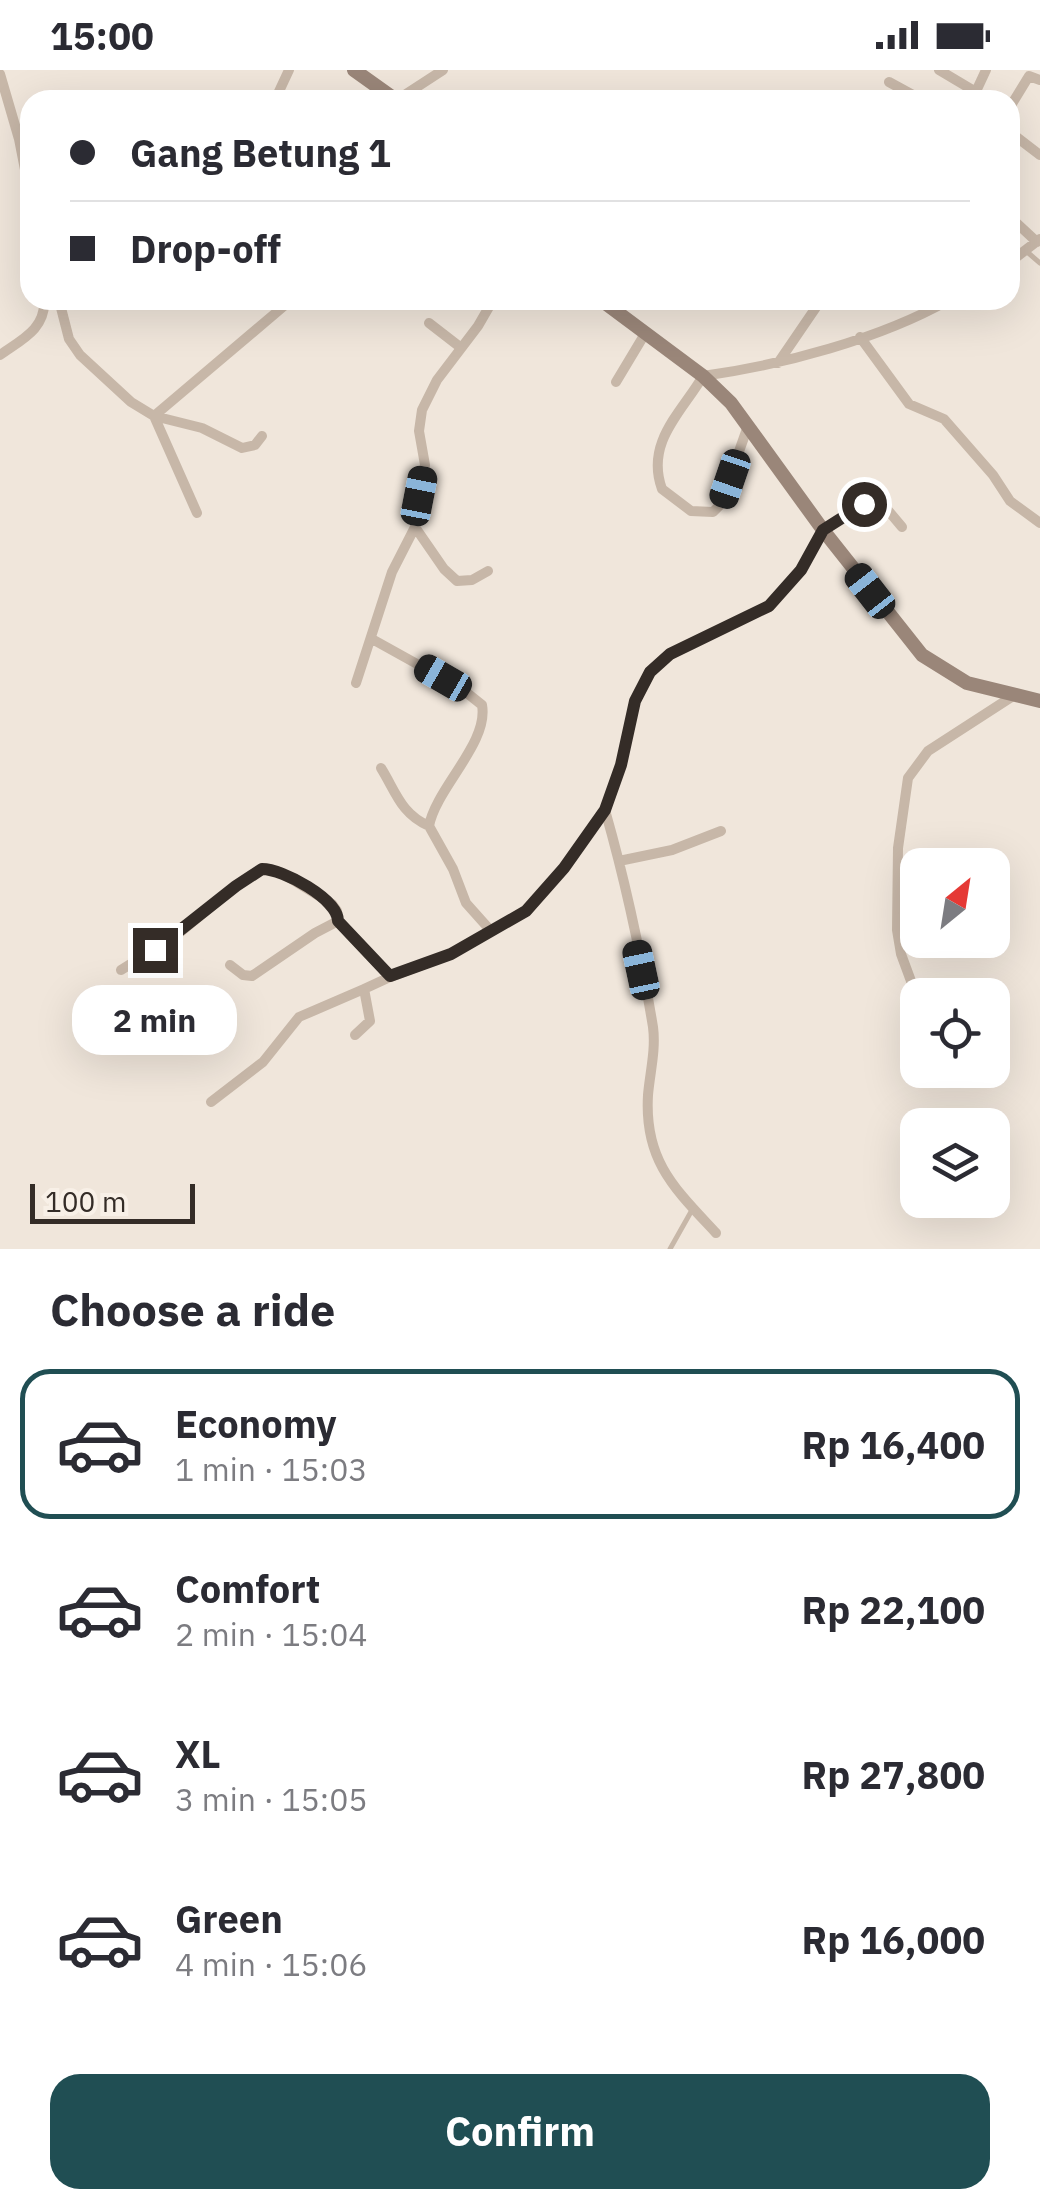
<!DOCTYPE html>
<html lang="en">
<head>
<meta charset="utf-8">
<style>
	body { margin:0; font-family:"IBM Plex Sans",sans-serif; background:#f2f2f3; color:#2b2b33; height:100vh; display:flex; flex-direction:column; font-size:38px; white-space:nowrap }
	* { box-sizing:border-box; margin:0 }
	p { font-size:32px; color:#7c7c81 }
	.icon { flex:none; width:55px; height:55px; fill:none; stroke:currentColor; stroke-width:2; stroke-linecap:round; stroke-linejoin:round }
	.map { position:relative; height:1179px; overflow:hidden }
	.side { display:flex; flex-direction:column; background:#fff; flex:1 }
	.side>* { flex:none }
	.hud { position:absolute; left:20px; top:20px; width:1000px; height:220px; border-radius:30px; box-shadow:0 10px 40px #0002; display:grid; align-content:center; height:220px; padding:0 50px; background:#fff }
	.needle { width:65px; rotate:30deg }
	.tools { position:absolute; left:900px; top:778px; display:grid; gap:20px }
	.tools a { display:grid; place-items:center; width:110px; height:110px; border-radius:20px; background:#fff; box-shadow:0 10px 40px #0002; font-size:50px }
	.scale { position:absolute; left:30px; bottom:25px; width:165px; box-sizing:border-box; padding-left:10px; border:5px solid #342c27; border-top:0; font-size:28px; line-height:35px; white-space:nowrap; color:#342c27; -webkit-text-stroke:8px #f8f0e7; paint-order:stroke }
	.end { position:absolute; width:45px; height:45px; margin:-22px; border:12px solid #342c27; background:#fff; box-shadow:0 0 0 5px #fff }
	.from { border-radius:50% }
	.bubble { position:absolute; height:70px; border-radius:30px; background:#fff; box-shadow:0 10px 40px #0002; font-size:32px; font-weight:700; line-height:70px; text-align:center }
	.car { position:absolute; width:30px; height:60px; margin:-30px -15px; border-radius:12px; box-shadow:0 0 8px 2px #0007; background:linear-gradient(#222 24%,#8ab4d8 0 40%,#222 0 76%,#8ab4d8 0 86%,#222 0) }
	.hud b { display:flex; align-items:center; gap:35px; height:95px; font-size:38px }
	.hud b+b { border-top:2px solid #e1e1e2 }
	.hud i { width:25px; height:25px; background:#2b2b33 }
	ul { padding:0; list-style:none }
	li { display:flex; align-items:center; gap:30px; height:150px; margin:0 20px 15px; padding:0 30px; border:5px solid transparent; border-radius:30px }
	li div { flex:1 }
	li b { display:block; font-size:38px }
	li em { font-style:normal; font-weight:700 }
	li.selected { border-color:#204e53 }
	li>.icon { width:90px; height:90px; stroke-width:1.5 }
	h2 { padding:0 50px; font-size:45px; line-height:120px }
	.cta { display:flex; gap:20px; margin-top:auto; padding:20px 50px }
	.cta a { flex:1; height:115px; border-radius:30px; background:#204e53; color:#fff; font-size:40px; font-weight:700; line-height:115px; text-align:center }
	.status { display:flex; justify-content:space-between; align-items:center; height:70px; padding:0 50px; background:#fff; direction:ltr }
	.status svg { height:28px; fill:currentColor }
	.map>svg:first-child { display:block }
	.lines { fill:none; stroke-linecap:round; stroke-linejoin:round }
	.lane { stroke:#c7b7a8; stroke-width:5 }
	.street { stroke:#c7b7a8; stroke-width:10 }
	.secondary { stroke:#9a8679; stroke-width:14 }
	.route { stroke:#342c27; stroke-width:12 }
</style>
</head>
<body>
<div class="status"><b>15:00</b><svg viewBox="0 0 49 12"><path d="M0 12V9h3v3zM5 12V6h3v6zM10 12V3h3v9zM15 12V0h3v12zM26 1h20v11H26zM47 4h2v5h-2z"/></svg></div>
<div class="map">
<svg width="1040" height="1179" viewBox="0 0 1040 1179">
	<rect width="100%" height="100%" fill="#f0e6db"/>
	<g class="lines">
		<path class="lane" d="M1026,181L1040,193
			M670,1179L692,1140"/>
		<path class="street" d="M939,0L976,22
			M0,4L19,69L30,125
			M889,12L922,30
			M275,30L289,0
			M397,30L443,0
			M972,30L986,0
			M1010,37L1029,6L1040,10
			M1010,62L1040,85
			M1010,147L1037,172
			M1010,192L1040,169
			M59,230L69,269L80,285L131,332L154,346L202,358L242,378L255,375L262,366
			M429,253L460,277
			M860,267L909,334L944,349L993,405L1010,431L1040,453
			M0,285C21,270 46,259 44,230
			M778,293L821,230
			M616,312L646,262
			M748,356L720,435L713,442L691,441L662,419C645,372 682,342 703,306C782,295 880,269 949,230
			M197,443L154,346L291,230
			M415,457L444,499L457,511L472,510L488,501
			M372,569L462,619L482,635C489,673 436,718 429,756L453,799L466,833L491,861
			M356,613L392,502L415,457L425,395L419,361L422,340L437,310L478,256L493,230
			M381,698C396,722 401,744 429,756
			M605,740C625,810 641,884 653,957C656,980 650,1002 648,1025C644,1091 675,1119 716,1163
			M619,791L672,780L721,761
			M230,895L243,905L252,906L315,863L338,851
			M121,900L177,865L236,816L262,799L280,802L332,834L337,841L338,851L390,907L451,884L527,841L564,798L605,740L621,695L635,631L651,602L670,584L769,536L801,501L823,460L872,429L881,432L902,457
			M918,930L901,884L897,860L898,778L908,708L928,681L1013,626
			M355,965L370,951L364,919L390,907
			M211,1032L263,992L299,947L364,919"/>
		<path class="secondary" d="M354,0L396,30
			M601,230L703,306L731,333L823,460L922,585L967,613L1040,631"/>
	</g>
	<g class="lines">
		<path class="route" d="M155,880L236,816L262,799C283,799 338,829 338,851L390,906L451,884L526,841L564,798L605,740L621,695L635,631L650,602L670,584L769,536L801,500L823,460L864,434"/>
	</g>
</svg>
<div class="tools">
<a><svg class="needle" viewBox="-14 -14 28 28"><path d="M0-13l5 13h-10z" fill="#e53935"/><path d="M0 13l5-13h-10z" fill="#7c7c81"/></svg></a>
<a><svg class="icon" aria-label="locate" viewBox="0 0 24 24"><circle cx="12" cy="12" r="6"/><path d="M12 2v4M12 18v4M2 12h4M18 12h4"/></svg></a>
<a><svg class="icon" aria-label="layers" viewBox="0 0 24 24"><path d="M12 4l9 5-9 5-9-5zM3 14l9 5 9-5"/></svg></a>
</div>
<div class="scale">100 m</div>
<i class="end from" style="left:864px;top:434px"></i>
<i class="end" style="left:155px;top:880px"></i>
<div class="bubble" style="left:72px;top:915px;width:165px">2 min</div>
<i class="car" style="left:730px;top:409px;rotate:199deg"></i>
<i class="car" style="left:419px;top:426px;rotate:11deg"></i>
<i class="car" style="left:870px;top:521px;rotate:322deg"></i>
<i class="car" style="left:443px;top:608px;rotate:300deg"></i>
<i class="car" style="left:641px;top:900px;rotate:348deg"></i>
<div class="hud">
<b><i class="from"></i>Gang Betung 1</b>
<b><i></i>Drop-off</b>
</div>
</div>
<section class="side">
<h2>Choose a ride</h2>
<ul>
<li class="selected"><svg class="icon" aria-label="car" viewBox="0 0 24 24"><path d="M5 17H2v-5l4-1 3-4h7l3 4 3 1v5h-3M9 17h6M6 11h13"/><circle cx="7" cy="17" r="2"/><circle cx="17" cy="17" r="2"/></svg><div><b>Economy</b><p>1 min · 15:03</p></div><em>Rp 16,400</em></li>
<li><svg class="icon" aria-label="car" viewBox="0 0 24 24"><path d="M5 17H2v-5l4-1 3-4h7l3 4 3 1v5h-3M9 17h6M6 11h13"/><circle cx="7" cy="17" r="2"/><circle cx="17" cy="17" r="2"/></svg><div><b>Comfort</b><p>2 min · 15:04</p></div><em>Rp 22,100</em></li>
<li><svg class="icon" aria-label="car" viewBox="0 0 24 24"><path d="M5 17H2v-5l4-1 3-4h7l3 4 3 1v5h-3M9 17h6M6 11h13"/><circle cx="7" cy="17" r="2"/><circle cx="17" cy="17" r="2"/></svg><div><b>XL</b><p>3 min · 15:05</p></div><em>Rp 27,800</em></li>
<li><svg class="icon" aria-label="car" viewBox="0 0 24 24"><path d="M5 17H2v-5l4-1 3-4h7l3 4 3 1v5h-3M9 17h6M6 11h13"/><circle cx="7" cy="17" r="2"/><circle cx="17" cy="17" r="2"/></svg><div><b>Green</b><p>4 min · 15:06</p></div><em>Rp 16,000</em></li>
</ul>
<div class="cta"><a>Confirm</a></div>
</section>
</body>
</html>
